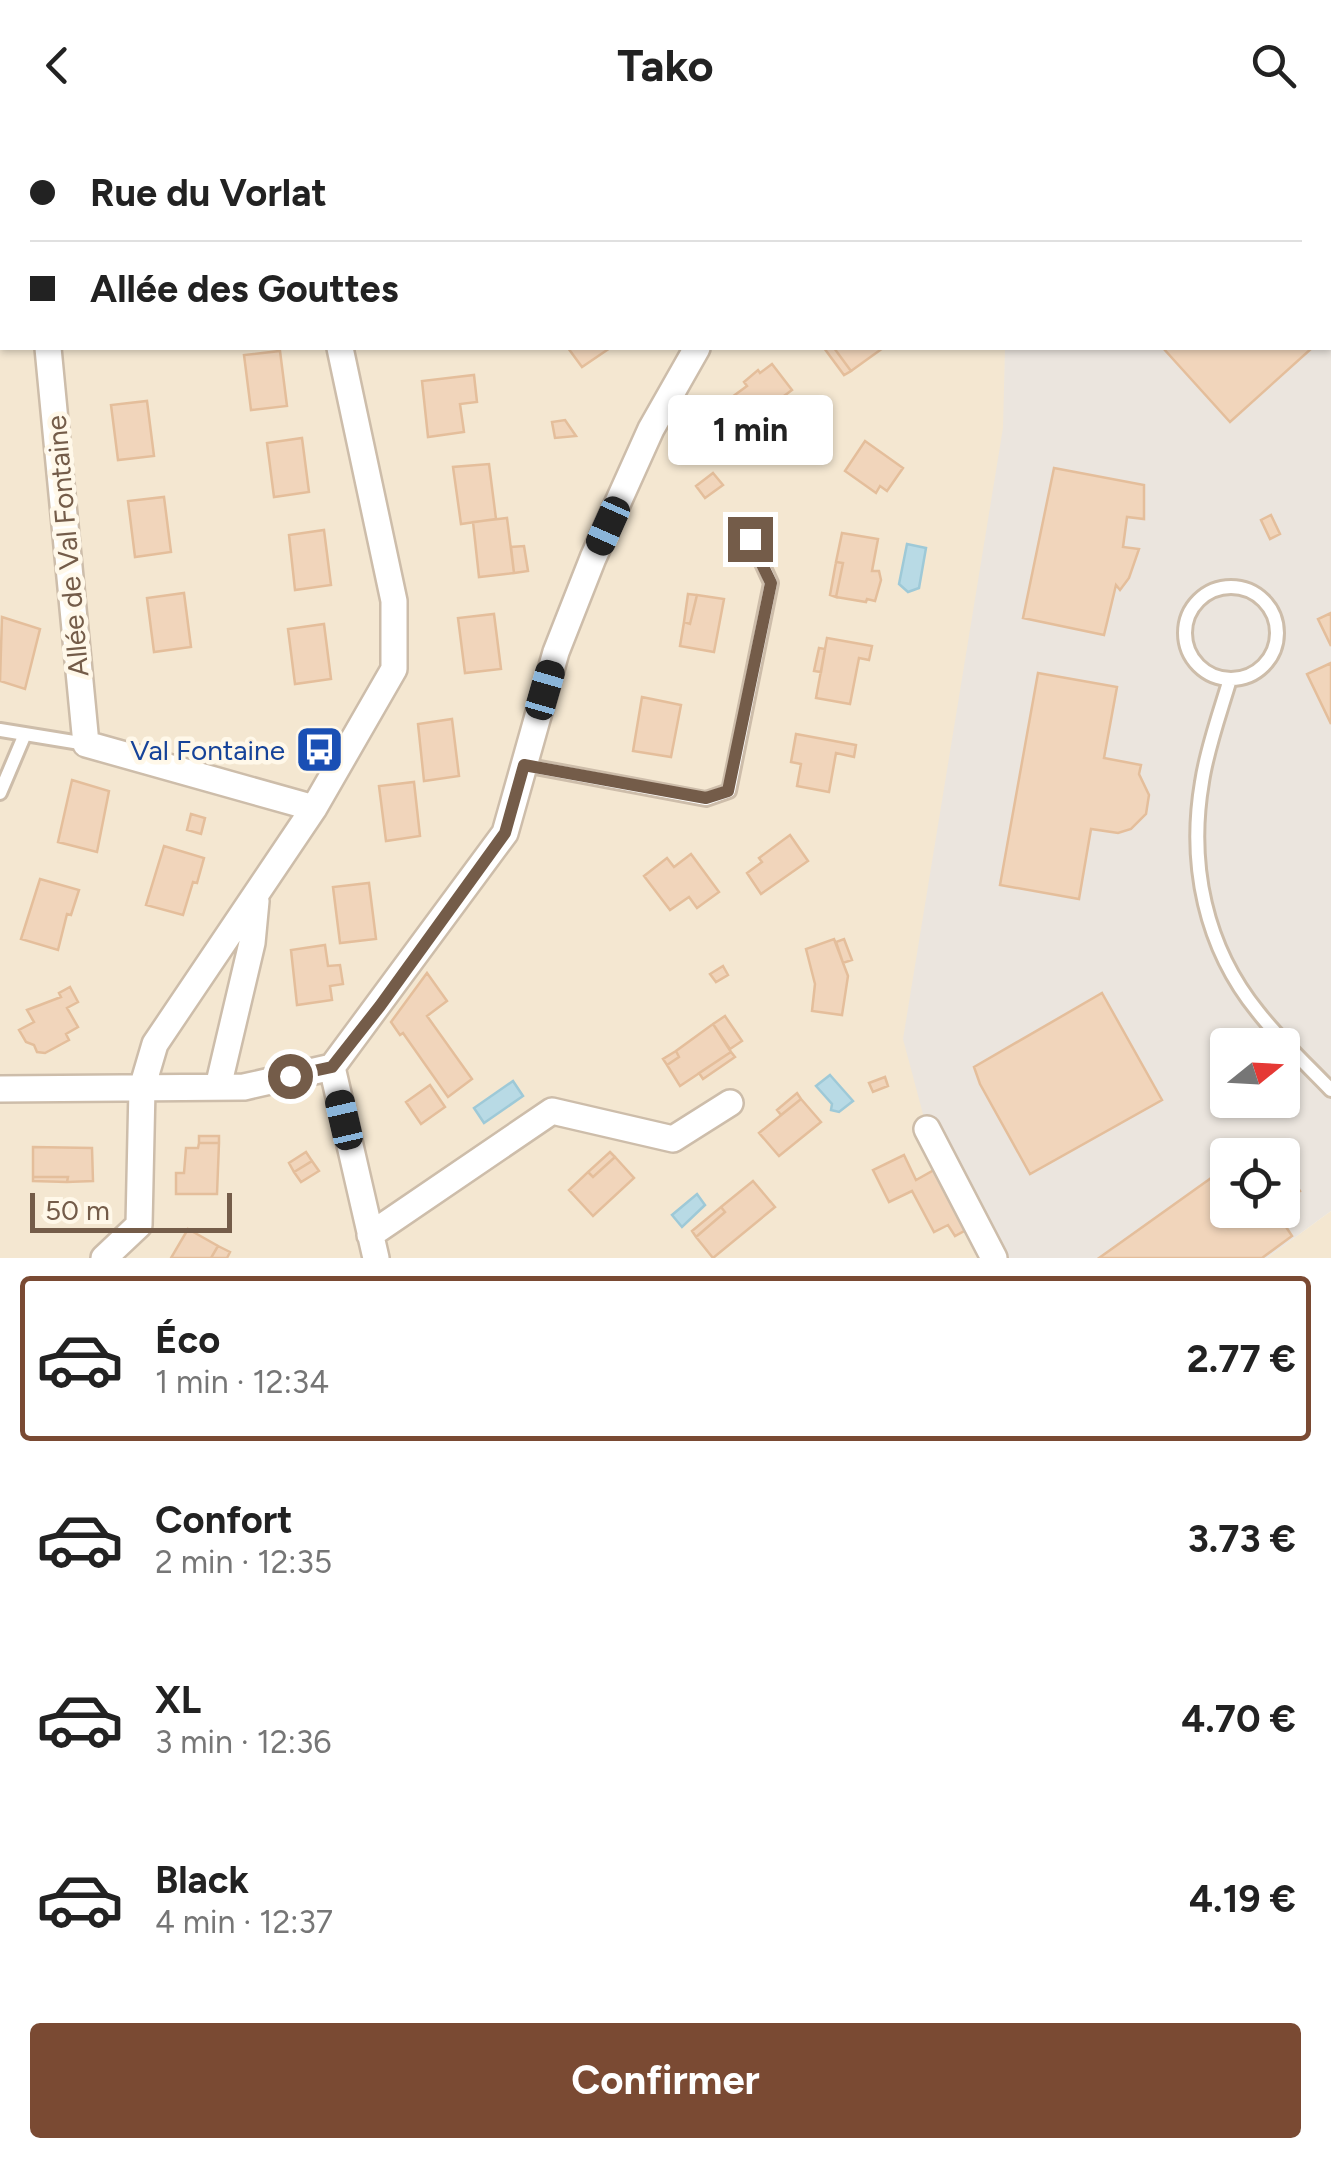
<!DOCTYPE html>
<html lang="fr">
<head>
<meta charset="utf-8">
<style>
	body { margin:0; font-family:Figtree,sans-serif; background:#f2f2f2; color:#222; height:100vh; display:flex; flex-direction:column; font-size:38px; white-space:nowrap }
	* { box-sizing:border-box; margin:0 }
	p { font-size:32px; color:#767676 }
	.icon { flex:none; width:55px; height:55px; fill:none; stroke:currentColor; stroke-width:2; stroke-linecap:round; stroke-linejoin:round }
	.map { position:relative; height:1128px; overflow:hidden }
	.panel { display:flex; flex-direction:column; background:#fff; flex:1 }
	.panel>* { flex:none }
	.banner { position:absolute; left:0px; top:0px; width:1332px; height:220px; box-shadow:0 2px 8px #0004; display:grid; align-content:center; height:220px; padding:0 30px; background:#fff }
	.needle { width:65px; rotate:72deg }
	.controls { position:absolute; left:1210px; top:898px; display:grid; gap:20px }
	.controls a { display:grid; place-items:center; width:90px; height:90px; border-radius:10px; background:#fff; box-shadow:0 2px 8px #0004; font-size:50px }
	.scale { position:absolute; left:30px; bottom:25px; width:202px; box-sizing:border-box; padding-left:10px; border:5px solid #745c49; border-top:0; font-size:28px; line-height:35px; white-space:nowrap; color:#745c49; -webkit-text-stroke:8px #fff8e9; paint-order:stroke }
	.end { position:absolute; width:45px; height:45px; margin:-22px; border:12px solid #745c49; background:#fff; box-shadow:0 0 0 5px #fff }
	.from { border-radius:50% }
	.bubble { position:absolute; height:70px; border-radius:10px; background:#fff; box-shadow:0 2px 8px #0004; font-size:32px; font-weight:700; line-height:70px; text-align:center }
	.car { position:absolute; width:30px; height:60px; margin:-30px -15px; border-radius:12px; box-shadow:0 0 8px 2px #0007; background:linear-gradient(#222 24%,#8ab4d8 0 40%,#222 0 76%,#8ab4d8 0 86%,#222 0) }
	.banner b { display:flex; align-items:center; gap:35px; height:95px; font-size:38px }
	.banner b+b { border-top:2px solid #e0e0e0 }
	.banner i { width:25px; height:25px; background:#222 }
	ul { padding:18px 0 0; list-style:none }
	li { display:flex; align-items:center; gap:30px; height:165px; margin:0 20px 15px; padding:0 10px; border:5px solid transparent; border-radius:10px }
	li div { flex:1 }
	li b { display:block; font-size:38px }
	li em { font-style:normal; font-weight:700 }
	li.on { border-color:#7a4a33 }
	li>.icon { width:90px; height:90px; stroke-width:1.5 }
	.cta { display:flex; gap:20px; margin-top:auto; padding:20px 30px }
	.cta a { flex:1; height:115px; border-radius:10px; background:#7a4a33; color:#fff; font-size:40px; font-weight:700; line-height:115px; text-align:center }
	header { display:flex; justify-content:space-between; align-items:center; height:130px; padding:0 30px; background:#fff; font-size:45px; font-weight:700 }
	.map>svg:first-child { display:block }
	.residential { fill:#f4e7d1 }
	.industrial { fill:#ebe5de; fill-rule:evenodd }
	.water { fill:#b8dae5; stroke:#9ec9d7; stroke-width:2.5 }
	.building { fill:#f1d5bb; stroke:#e4be9b; stroke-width:2.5 }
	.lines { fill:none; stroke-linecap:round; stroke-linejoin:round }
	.lane-casing { stroke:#cdbdaa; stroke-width:18 }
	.street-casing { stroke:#cdbdaa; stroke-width:30 }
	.lane { stroke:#fff; stroke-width:12 }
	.street { stroke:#fff; stroke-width:25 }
	.route { stroke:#745c49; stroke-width:12 }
	.labels { text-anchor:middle; stroke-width:9; stroke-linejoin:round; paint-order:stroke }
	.street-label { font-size:28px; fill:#745c49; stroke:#fff8e9 }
	.transit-label { font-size:28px; fill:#164399; stroke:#fff8e9; text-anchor:end }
</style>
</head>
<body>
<header><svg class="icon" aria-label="back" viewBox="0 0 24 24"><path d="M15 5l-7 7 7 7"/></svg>Tako<svg class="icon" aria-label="search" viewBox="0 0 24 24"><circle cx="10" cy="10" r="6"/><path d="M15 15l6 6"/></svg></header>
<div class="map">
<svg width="1331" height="1128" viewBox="0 0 1331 1128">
	<rect width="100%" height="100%" fill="#fcf5e3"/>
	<path class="residential" d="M0,0H1235L2,2V218H1005L1001,1128H0Z
		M1331,1081V1128H1267Z"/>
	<path class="industrial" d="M1252,0H1331V1081L1267,1128H994L927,999L903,909L1003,298L1005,218H1330V2H1249ZM1228,915H1282V970H1228ZM1228,1025H1282V1080H1228Z"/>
	<path class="water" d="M907,414L926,418L919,458L908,462L899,454Z
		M830,945L853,971L839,982L831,980L832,974L816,956Z
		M513,951L523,966L484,993L474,978Z
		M697,1064L705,1075L682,1097L672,1085Z"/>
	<path class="building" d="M184,0H241V2H184Z
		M1330,106H1331L1330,201Z
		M568,218H610L582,237Z
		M824,218H834L851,241L844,245Z
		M834,218H883L851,241Z
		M1163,218H1312L1230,292Z
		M280,221L287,276L251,280L244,225Z
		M772,234L792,260L780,269L785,274L724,320L698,286L713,274L717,278L747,256L744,252L758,240L760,243Z
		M474,245L477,272L460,274L464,302L428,307L422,251Z
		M147,271L154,326L118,330L111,275Z
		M565,290L576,306L555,308L552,292Z
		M302,308L309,362L274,367L267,313Z
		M865,311L903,338L887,361L880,356L876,363L845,341Z
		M489,334L496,389L461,394L453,337Z
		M1054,338L1144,355V389L1127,387L1123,417L1139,419L1129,448L1120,460L1116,455L1104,505L1023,488Z
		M713,343L723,355L705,368L696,356Z
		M164,367L171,422L135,427L128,371Z
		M1271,385L1280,404L1270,409L1261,390Z
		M507,388L514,443L479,447L473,392Z
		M324,400L331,455L295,460L289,405Z
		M842,403L878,409L872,441H879L881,450L875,471L867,469L866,472L836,467L843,433L836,432Z
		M524,416L528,441L514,443L511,417Z
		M836,432L843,433L836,467L830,465Z
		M184,463L191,517L154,522L147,468Z
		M688,464L697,465L690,494L684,492Z
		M697,465L724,469L714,522L680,516L684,492L690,494Z
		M1331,483V516L1318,489Z
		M494,484L501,539L465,543L458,488Z
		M2,487L40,499L25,559L0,551Z
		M324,494L331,549L295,554L288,499Z
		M827,508L872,516L869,530L859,528L850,574L816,568Z
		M819,518L825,519L821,542L814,541Z
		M1331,533V594L1307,544Z
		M1038,543L1117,557L1104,628L1141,635L1139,644L1149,665L1146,684L1131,699L1118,703L1091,699L1079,769L1000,755Z
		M642,567L681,575L671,627L633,621Z
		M452,589L459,646L424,651L418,594Z
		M796,604L856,615L854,627L836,623L829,662L797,656L801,634L791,632Z
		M72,650L109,661L97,722L58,712Z
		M414,652L420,706L386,711L379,656Z
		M191,684L205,688L201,704L187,700Z
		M790,705L808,731L761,764L747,743L762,732L759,728Z
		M164,716L204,728L197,753L193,752L183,785L146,775Z
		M691,724L719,762L697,778L689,767L670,780L644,746L667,728L674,737Z
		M40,749L79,760L71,785L67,784L58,820L21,809Z
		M369,753L376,809L340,813L333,757Z
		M834,809L848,846L842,885L812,881L815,854L806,819Z
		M844,809L852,830L843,833L836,812Z
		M325,815L328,836L340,835L343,854L330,856L332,870L297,875L291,820Z
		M723,836L728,845L716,852L710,844Z
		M427,843L447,871L427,886L472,949L448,967L403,903L400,905L391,892Z
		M70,857L78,872L67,878L78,897L66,904L69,910L45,923L37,922L34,915L26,912L19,900L34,892L27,880L61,867L59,863Z
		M1102,863L1162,970L1030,1044L980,954L974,937Z
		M725,886L742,911L730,919L713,894Z
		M713,894L731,922L680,956L667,935L679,927L676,921Z
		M676,921L679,927L667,935L663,929Z
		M731,922L735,927L703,949L699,943Z
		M885,947L888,956L873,962L869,953Z
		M430,955L445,977L421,994L406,972Z
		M797,963L801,969L781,985L777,980Z
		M801,969L821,992L779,1026L759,1003Z
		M199,1006H219V1013H199Z
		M199,1013H219L217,1064H176V1043H184L186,1018H198Z
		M33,1017L92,1018L93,1051L67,1052L68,1047H33Z
		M306,1022L312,1031L294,1042L289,1033Z
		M610,1022L615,1027L593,1047L588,1042Z
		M904,1025L916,1050L934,1040L966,1100L955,1106L948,1095L934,1102L912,1061L889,1072L873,1040Z
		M615,1027L634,1048L593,1086L569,1060L588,1042L593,1047Z
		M312,1031L319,1041L301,1052L294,1042Z
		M1282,1033L1300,1061L1282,1072Z
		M1228,1036V1080H1275L1292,1106L1262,1128H1099Z
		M33,1047H68L67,1052L33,1051Z
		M753,1051L775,1077L713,1128L696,1107L725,1082L721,1077Z
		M721,1077L725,1082L696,1107L692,1101Z
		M188,1099L218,1116L211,1128H171Z
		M218,1116L230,1122L227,1128H211Z"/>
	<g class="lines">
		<defs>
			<path id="lane" d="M972,2L976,0
				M1185 503a46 46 0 1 1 92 0a46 46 0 1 1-92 0Z
				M1230,549C1220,583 1207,618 1202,652C1188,734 1205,817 1258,882C1280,910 1307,935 1331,960
				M0,600L86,614
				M524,635L706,669L729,661L771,453L751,409
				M0,663L25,604"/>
			<path id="street" d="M856,0L858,2
				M344,2L345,0
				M48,218L86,614L314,678
				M332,937L505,703L556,522L593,428L651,299L697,218
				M332,937L376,1128
				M218,957L252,813L256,771
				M0,959L244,957L332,937
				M927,999L994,1128
				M370,1105L552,981L673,1009L730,973
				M104,1128L139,1095L142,958L155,914L314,678L394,539V471L340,218"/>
		</defs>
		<use href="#lane" class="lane-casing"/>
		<use href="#street" class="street-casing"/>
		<use href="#lane" class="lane"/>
		<use href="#street" class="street"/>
	</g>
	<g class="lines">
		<path class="route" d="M290,946L332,937L380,876L505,703L524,635L706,668L728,661L771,453L750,409"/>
	</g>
	<defs>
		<symbol id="bus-square" viewBox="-11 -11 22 22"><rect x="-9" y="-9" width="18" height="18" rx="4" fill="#1a4fb4" stroke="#fff8e9"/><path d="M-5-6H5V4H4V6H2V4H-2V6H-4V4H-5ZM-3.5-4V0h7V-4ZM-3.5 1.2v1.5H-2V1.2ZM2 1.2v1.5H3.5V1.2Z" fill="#fff"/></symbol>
	</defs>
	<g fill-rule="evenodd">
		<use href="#bus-square" x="292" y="592" width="55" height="55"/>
	</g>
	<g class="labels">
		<g class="street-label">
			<text transform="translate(67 416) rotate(-95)" y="10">Allée de Val Fontaine</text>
		</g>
		<g class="transit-label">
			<text x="285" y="630">Val Fontaine</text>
		</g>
	</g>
</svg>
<div class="controls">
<a><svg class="needle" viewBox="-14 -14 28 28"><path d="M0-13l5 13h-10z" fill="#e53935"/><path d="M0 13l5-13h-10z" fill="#767676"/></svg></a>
<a><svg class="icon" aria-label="locate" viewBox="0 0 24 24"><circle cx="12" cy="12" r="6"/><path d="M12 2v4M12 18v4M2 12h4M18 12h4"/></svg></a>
</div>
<div class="scale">50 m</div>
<i class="end from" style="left:290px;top:946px"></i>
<i class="end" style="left:750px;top:409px"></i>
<div class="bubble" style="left:668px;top:265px;width:165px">1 min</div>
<i class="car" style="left:608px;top:396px;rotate:204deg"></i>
<i class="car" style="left:545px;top:560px;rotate:16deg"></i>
<i class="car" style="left:344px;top:990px;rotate:347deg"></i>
<div class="banner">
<b><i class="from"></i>Rue du Vorlat</b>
<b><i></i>Allée des Gouttes</b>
</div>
</div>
<section class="panel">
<ul>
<li class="on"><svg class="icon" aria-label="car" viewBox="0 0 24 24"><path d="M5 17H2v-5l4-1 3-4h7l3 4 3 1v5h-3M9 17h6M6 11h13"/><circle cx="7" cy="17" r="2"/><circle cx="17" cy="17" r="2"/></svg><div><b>Éco</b><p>1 min · 12:34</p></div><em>2.77 €</em></li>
<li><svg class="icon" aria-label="car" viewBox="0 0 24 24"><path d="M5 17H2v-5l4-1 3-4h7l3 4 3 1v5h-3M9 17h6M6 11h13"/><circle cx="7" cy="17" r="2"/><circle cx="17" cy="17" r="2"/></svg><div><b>Confort</b><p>2 min · 12:35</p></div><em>3.73 €</em></li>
<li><svg class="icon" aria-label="car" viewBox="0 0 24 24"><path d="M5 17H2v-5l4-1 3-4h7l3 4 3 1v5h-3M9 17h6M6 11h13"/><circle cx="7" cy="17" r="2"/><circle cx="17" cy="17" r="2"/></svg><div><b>XL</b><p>3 min · 12:36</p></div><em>4.70 €</em></li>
<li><svg class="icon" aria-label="car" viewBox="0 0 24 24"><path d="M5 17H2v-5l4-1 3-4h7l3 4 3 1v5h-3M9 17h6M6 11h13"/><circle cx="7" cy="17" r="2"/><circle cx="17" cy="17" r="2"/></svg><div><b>Black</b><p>4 min · 12:37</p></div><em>4.19 €</em></li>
</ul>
<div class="cta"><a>Confirmer</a></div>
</section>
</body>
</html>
